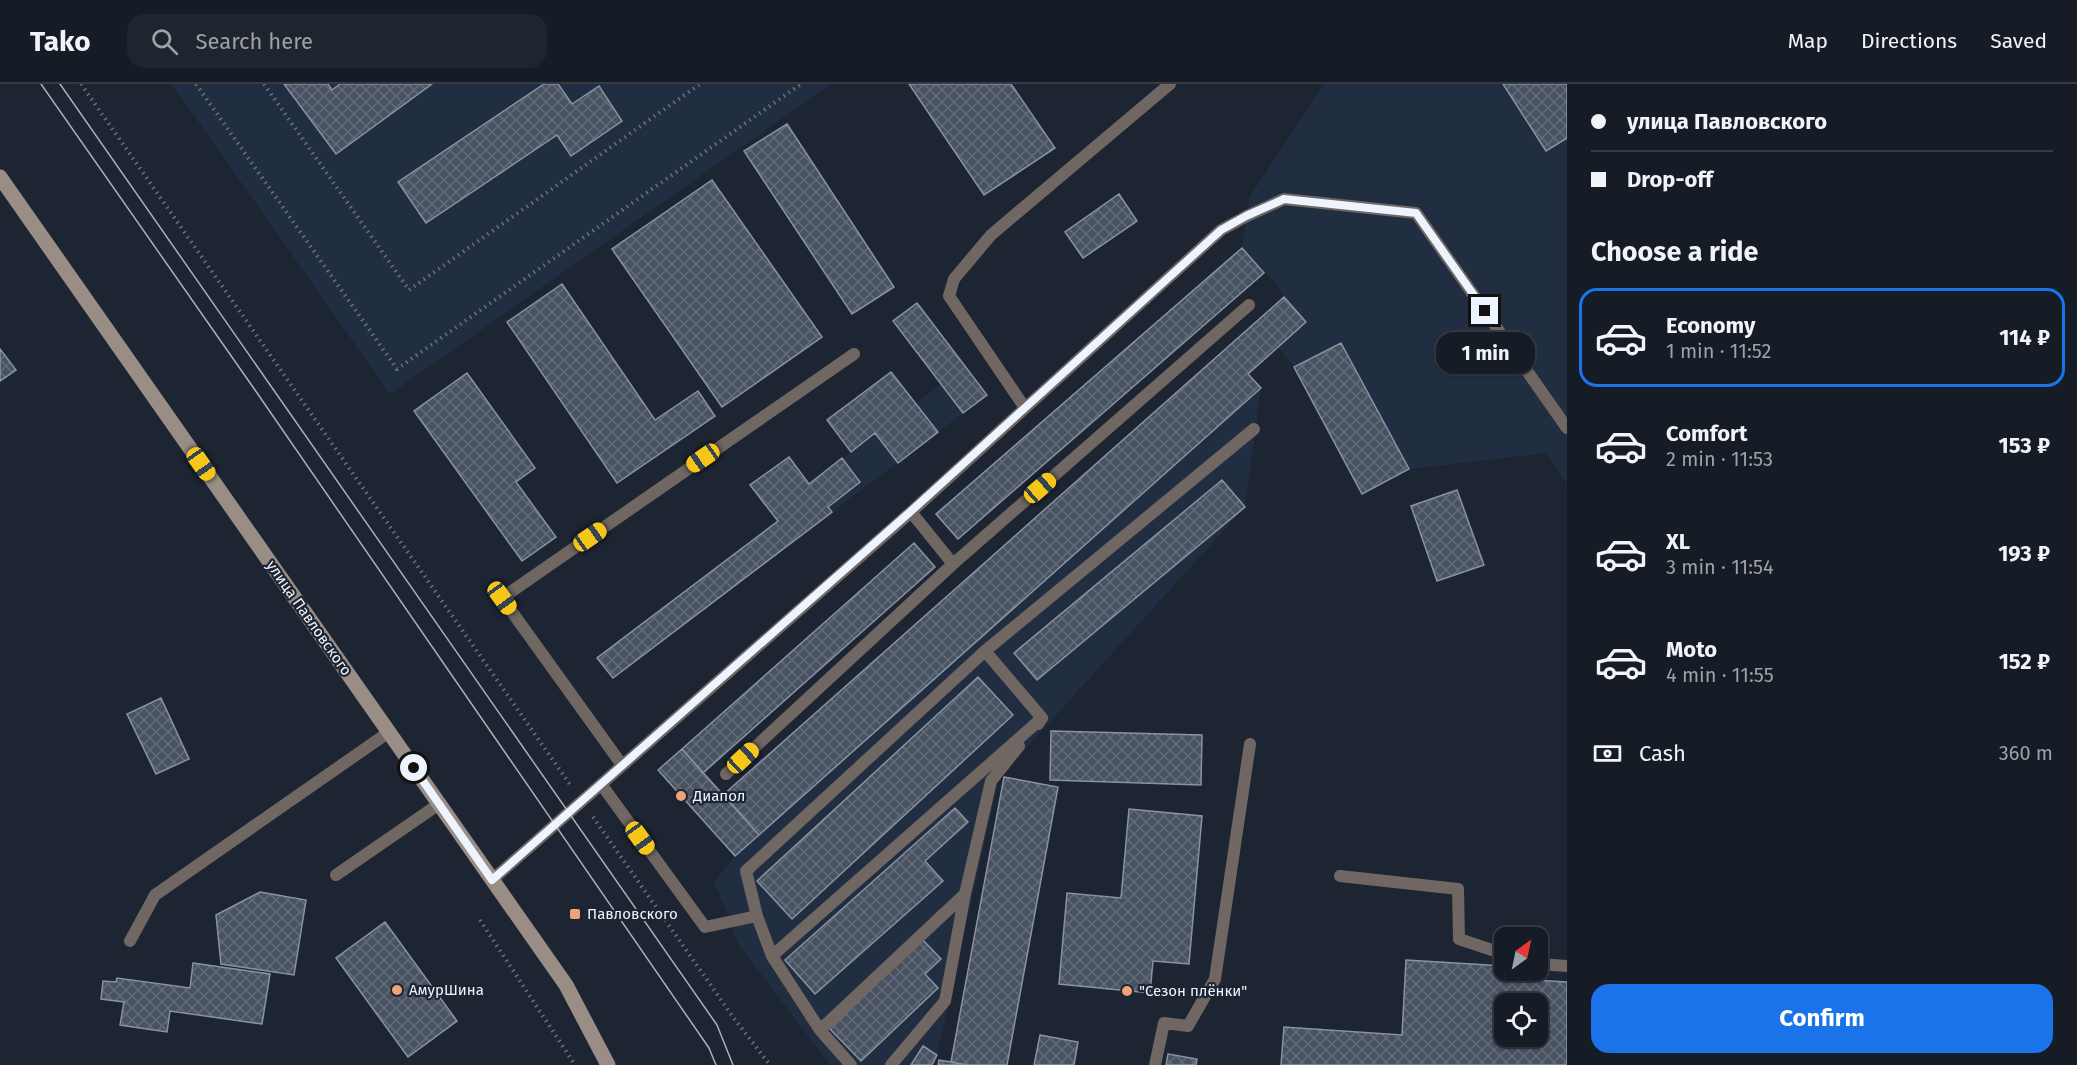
<!DOCTYPE html>
<html lang="en">
<head>
<meta charset="utf-8">
<style>
	body { margin:0; font-family:"Fira Sans",sans-serif; background:#1f252e; color:#f1f3f6; height:100vh; display:flex; flex-direction:column; font-size:22px; white-space:nowrap }
	* { box-sizing:border-box; margin:0 }
	p { font-size:20px; color:#9ea1a7 }
	.icon { flex:none; width:33px; height:33px; fill:none; stroke:currentColor; stroke-width:2; stroke-linecap:round; stroke-linejoin:round }
	.map { position:relative; flex:1; overflow:hidden }
	.drawer { display:flex; flex-direction:column; background:#161c26; width:510px }
	.drawer>* { flex:none }
	.banner { display:grid; align-content:center; height:132px; padding:0 24px; background:#161c26 }
	.needle { width:39px; rotate:33deg }
	.fabs { position:absolute; left:1494px; top:843px; display:grid; gap:12px }
	.fabs a { display:grid; place-items:center; width:54px; height:54px; border-radius:12px; background:#161c26; box-shadow:0 2px 4px #0004,0 0 0 2px #353a43; font-size:30px }
	.end { position:absolute; width:27px; height:27px; margin:-14px; border:8px solid #edf4fd; background:#111; box-shadow:0 0 0 3px #111 }
	.from { border-radius:50% }
	.bubble { position:absolute; height:42px; border-radius:18px; background:#161c26; box-shadow:0 2px 4px #0004,0 0 0 2px #353a43; font-size:20px; font-weight:700; line-height:42px; text-align:center }
	.car { position:absolute; width:18px; height:36px; margin:-18px -9px; border-radius:8px; box-shadow:0 0 4px 2px #0007; background:linear-gradient(#f5c518 24%,#345 0 40%,#f5c518 0 76%,#345 0 86%,#f5c518 0) }
	.banner b { display:flex; align-items:center; gap:21px; height:57px; font-size:22px }
	.banner b+b { border-top:2px solid #353a43 }
	.banner i { width:15px; height:15px; background:#f1f3f6 }
	ul { padding:0; list-style:none }
	li { display:flex; align-items:center; gap:18px; height:99px; margin:0 12px 9px; padding:0 12px; border:3px solid transparent; border-radius:18px }
	li div { flex:1 }
	li b { display:block; font-size:22px }
	li em { font-style:normal; font-weight:700 }
	li.selected { border-color:#1a73e8 }
	li>.icon { width:54px; height:54px; stroke-width:1.5 }
	h2 { padding:0 24px; font-size:27px; line-height:72px }
	.pay { display:flex; align-items:center; gap:15px; height:66px; padding:0 24px; font-size:22px }
	.pay p { margin-inline-start:auto }
	.cta { display:flex; gap:12px; margin-top:auto; padding:12px 24px }
	.cta a { flex:1; height:69px; border-radius:18px; background:#1a73e8; color:#fff; font-size:24px; font-weight:700; line-height:69px; text-align:center }
	header { display:flex; align-items:center; gap:36px; box-sizing:border-box; height:84px; padding:0 30px; background:#161c26; border-bottom:2px solid #353a43 }
	header strong { font-size:28px }
	nav { display:flex; gap:33px; margin-inline-start:auto; font-size:21px }
	.search { width:420px; height:54px; background:#1f252e; display:flex; align-items:center; gap:15px; box-sizing:border-box; padding:0 21px; border-radius:18px; color:#9ea1a7; font-size:22px }
	main { display:flex; flex:1; min-height:0 }
	.map>svg:first-child { display:block }
	.built { fill:#212e41 }
	.building { fill:url(#building-cross-hatch); stroke:#8893a4; stroke-width:1.5; fill-rule:evenodd }
	.lines { fill:none; stroke-linecap:round; stroke-linejoin:round }
	.path { stroke:#69717d; stroke-width:4; stroke-dasharray:1.5 4.5; stroke-linecap:butt }
	.lane { stroke:#706763; stroke-width:12 }
	.secondary { stroke:#9a8d86; stroke-width:15 }
	.tram { stroke:#a9b0bb; stroke-width:1.5 }
	.route { stroke:#edf4fd; stroke-width:8 }
	.poi-dot { fill:#f0a279; stroke:#1d2533; stroke-width:2 }
	.labels { text-anchor:middle; stroke-width:4.5; stroke-linejoin:round; paint-order:stroke }
	.street-label { font-size:15px; fill:#edf4fd; stroke:#1d2533 }
	.poi-label { font-size:15px; fill:#edf4fd; stroke:#1d2533; text-anchor:start }
</style>
</head>
<body>
<header>
<strong>Tako</strong>
<div class="search"><svg class="icon" aria-label="search" viewBox="0 0 24 24"><circle cx="10" cy="10" r="6"/><path d="M15 15l6 6"/></svg>Search here</div>
<nav><a>Map</a><a>Directions</a><a>Saved</a></nav>
</header>
<main>
<div class="map">
<svg width="1567" height="981" viewBox="0 0 1567 981">
	<defs>
		<pattern id="building-cross-hatch" width="8" height="8" patternUnits="userSpaceOnUse" patternTransform="scale(1.5)"><rect width="8" height="8" fill="#485261"/><path d="M0 0l8 8M0 8l8-8" fill="none" stroke="#636c79"/></pattern>
	</defs>
	<rect width="100%" height="100%" fill="#1d2533"/>
	<path class="built" d="M172,0H831L390,310Z
		M1324,0H1567V400L1547,369L1409,385L1341,259L1294,283L1278,263L1306,238L1284,213L1278,202L1242,164L1249,114Z
		M917,219L987,311L613,594L597,574L815,409L809,400L941,300L893,237Z
		M1248,290L1261,304L1245,423L999,694L937,971L932,981H830L737,858L731,838L714,798L735,772Z"/>
	<path class="building" d="M284,0H328L332,6L340,0H432L336,70Z
		M544,0H558L572,20L599,2L622,37L571,72L557,51L426,139L398,98Z
		M909,0H1011L1055,64L984,111Z
		M1503,0H1567V54L1546,67Z
		M787,40L894,203L852,230L744,67Z
		M712,96L822,253L722,323L612,165Z
		M1119,110L1137,137L1083,174L1065,148Z
		M1242,164L1264,189L958,455L936,430Z
		M562,200L655,336L698,307L715,332L617,399L507,238Z
		M1284,213L1306,238L1248,290L1261,304L759,751L723,711Z
		M917,219L987,311L963,329L893,237Z
		M1341,259L1409,385L1362,410L1294,283Z
		M0,265L16,286L0,297Z
		M891,288L938,348L898,379L875,349L851,368L827,336Z
		M467,289L535,384L516,398L556,453L522,477L414,327Z
		M789,373L809,400L842,374L860,398L828,423L832,428L613,594L597,574L778,437L750,401Z
		M1222,396L1245,423L1037,596L1014,569Z
		M1457,406L1484,481L1437,497L1411,422Z
		M914,459L935,483L703,689L682,665Z
		M978,593L1013,631L792,835L757,797Z
		M161,614L189,675L156,690L127,630Z
		M1051,647L1202,651L1201,701L1050,696Z
		M682,665L759,751L735,772L658,686Z
		M1004,693L1058,703L1007,981H967L951,978Z
		M955,724L968,738L925,777L943,797L815,910L785,876Z
		M1129,725L1202,732L1189,880L1153,877L1150,909L1059,900L1067,809L1121,814Z
		M260,808L306,816L294,891L221,880L216,831Z
		M385,838L457,937L408,973L336,874Z
		M922,855L941,875L925,890L938,904L861,977L829,944Z
		M1406,876L1504,882V886H1514V895L1567,898V981H1281L1284,943L1402,951ZM1504,920H1538V952H1504Z
		M193,879L270,890L262,940L170,927L167,948L120,941L124,918L101,915L103,897L116,898L117,894L190,904Z
		M1040,951L1078,958L1074,981H1034Z
		M923,962L937,971L932,981H911Z
		M1168,970L1197,975L1196,981H1166Z
		M939,976L951,978L967,981H938Z"/>
	<g class="lines">
		<path class="path" d="M81,0L571,702
			M196,0L397,285L801,0
			M264,0L409,206L700,0
			M593,733L733,933L770,981
			M480,836L575,981"/>
		<path class="lane" d="M1025,324L949,212L954,195L991,151L1170,0
			M911,428L953,480
			M985,567L1042,634L1038,640
			M622,681L502,514L854,270
			M726,690L953,480L1249,221
			M601,700L705,843L757,832L772,872L1042,634
			M336,791L439,720
			M1340,792L1458,805L1459,855L1504,870
			M492,796L911,428L1221,146L1247,132L1284,115L1416,129L1567,344
			M757,832L746,787L985,567L1254,345
			M130,857L155,811L389,648
			M772,872L820,946L965,810
			M1538,880L1567,882
			M820,946L851,981
			M891,981L945,917L965,810L991,697L1019,662
			M1155,981L1164,939L1188,942L1215,895L1250,660"/>
		<path class="secondary" d="M0,93L566,901L608,981"/>
		<path class="tram" d="M41,0L255,306L709,964L716,981
			M60,0L717,941L733,981"/>
	</g>
	<g class="lines">
		<path class="route" d="M414,684L492,796L910,428L1221,146L1246,132L1284,115L1416,129L1485,227"/>
	</g>
	<g class="poi-dot">
		<circle cx="681" cy="712" r="6"/>
		<rect x="569" y="824" width="12" height="12" rx="3"/>
		<circle cx="397" cy="906" r="6"/>
		<circle cx="1127" cy="907" r="6"/>
	</g>
	<g class="labels">
		<g class="street-label">
			<text transform="translate(309 534) rotate(55)" y="5">улица Павловского</text>
		</g>
		<g class="poi-label">
			<text x="693" y="717">Диапол</text>
			<text x="587" y="835">Павловского</text>
			<text x="409" y="911">АмурШина</text>
			<text x="1139" y="912">"Сезон плёнки"</text>
		</g>
	</g>
</svg>
<div class="fabs">
<a><svg class="needle" viewBox="-14 -14 28 28"><path d="M0-13l5 13h-10z" fill="#e53935"/><path d="M0 13l5-13h-10z" fill="#9ea1a7"/></svg></a>
<a><svg class="icon" aria-label="locate" viewBox="0 0 24 24"><circle cx="12" cy="12" r="6"/><path d="M12 2v4M12 18v4M2 12h4M18 12h4"/></svg></a>
</div>
<i class="end from" style="left:414px;top:684px"></i>
<i class="end" style="left:1485px;top:227px"></i>
<div class="bubble" style="left:1436px;top:248px;width:99px">1 min</div>
<i class="car" style="left:703px;top:374px;rotate:235deg"></i>
<i class="car" style="left:201px;top:380px;rotate:145deg"></i>
<i class="car" style="left:1040px;top:404px;rotate:49deg"></i>
<i class="car" style="left:590px;top:453px;rotate:55deg"></i>
<i class="car" style="left:502px;top:514px;rotate:144deg"></i>
<i class="car" style="left:743px;top:674px;rotate:47deg"></i>
<i class="car" style="left:640px;top:754px;rotate:144deg"></i>
</div>
<section class="drawer">
<div class="banner">
<b><i class="from"></i>улица Павловского</b>
<b><i></i>Drop-off</b>
</div>
<h2>Choose a ride</h2>
<ul>
<li class="selected"><svg class="icon" aria-label="car" viewBox="0 0 24 24"><path d="M5 17H2v-5l4-1 3-4h7l3 4 3 1v5h-3M9 17h6M6 11h13"/><circle cx="7" cy="17" r="2"/><circle cx="17" cy="17" r="2"/></svg><div><b>Economy</b><p>1 min · 11:52</p></div><em>114 ₽</em></li>
<li><svg class="icon" aria-label="car" viewBox="0 0 24 24"><path d="M5 17H2v-5l4-1 3-4h7l3 4 3 1v5h-3M9 17h6M6 11h13"/><circle cx="7" cy="17" r="2"/><circle cx="17" cy="17" r="2"/></svg><div><b>Comfort</b><p>2 min · 11:53</p></div><em>153 ₽</em></li>
<li><svg class="icon" aria-label="car" viewBox="0 0 24 24"><path d="M5 17H2v-5l4-1 3-4h7l3 4 3 1v5h-3M9 17h6M6 11h13"/><circle cx="7" cy="17" r="2"/><circle cx="17" cy="17" r="2"/></svg><div><b>XL</b><p>3 min · 11:54</p></div><em>193 ₽</em></li>
<li><svg class="icon" aria-label="car" viewBox="0 0 24 24"><path d="M5 17H2v-5l4-1 3-4h7l3 4 3 1v5h-3M9 17h6M6 11h13"/><circle cx="7" cy="17" r="2"/><circle cx="17" cy="17" r="2"/></svg><div><b>Moto</b><p>4 min · 11:55</p></div><em>152 ₽</em></li>
</ul>
<div class="pay"><svg class="icon" aria-label="cash" viewBox="0 0 24 24"><path d="M3 7h18v10H3z"/><circle cx="12" cy="12" r="2"/></svg>Cash<p>360 m</p></div>
<div class="cta"><a>Confirm</a></div>
</section>
</main>
</body>
</html>
